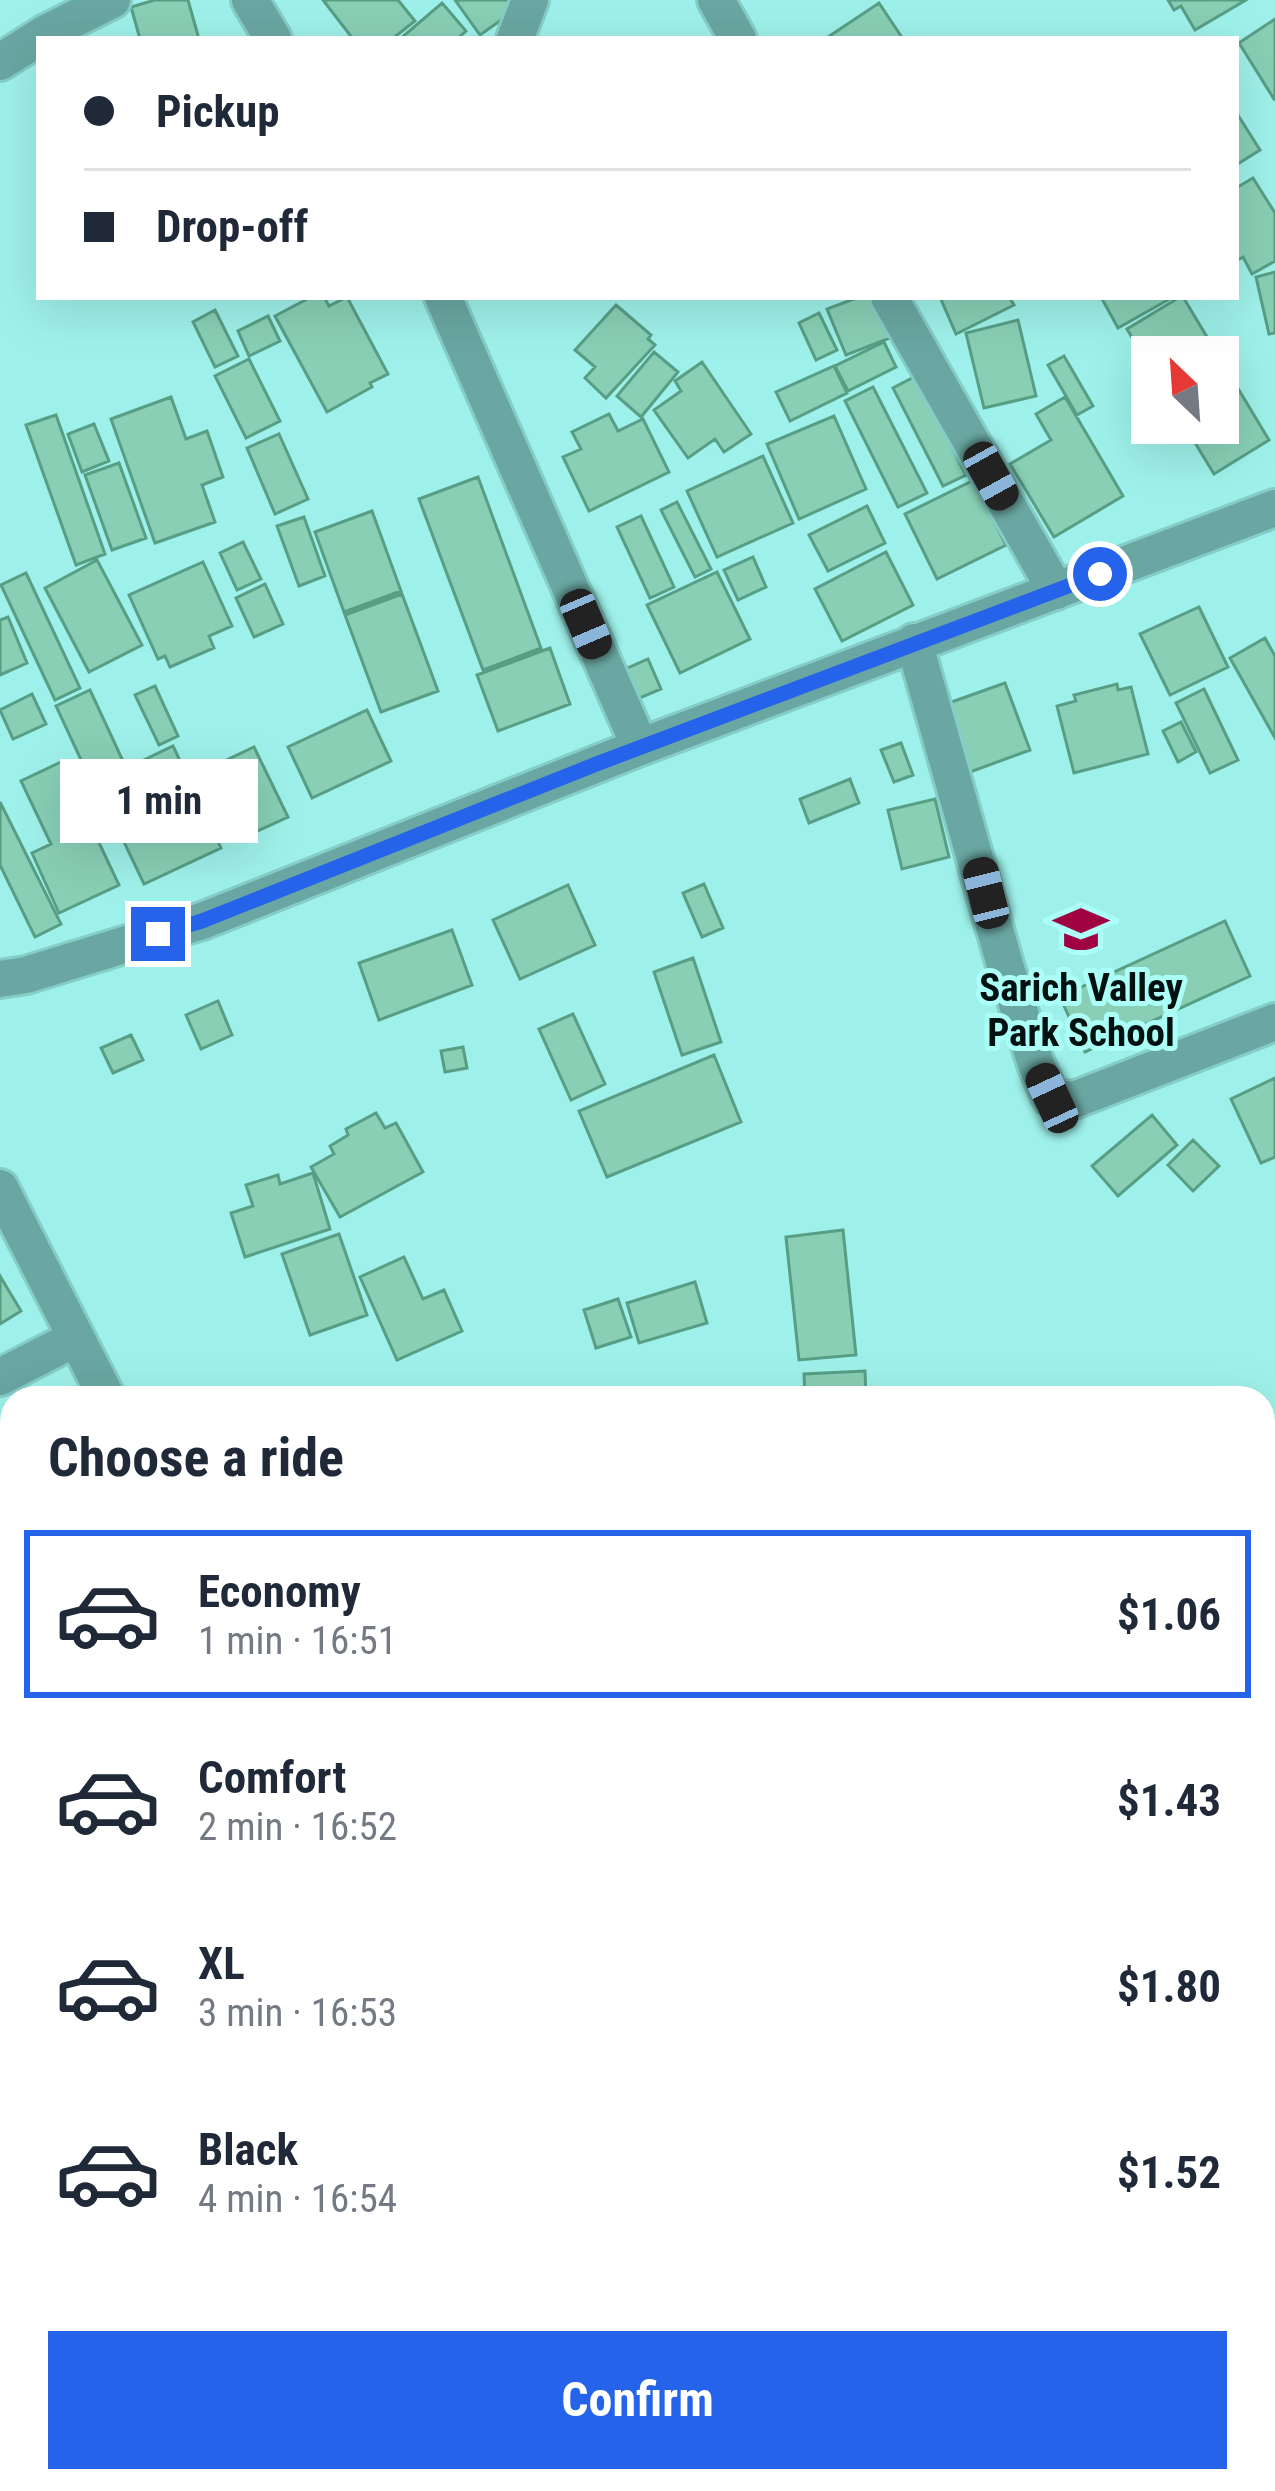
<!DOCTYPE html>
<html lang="en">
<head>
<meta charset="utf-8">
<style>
	body { margin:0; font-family:"Roboto Condensed",sans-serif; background:#f2f2f3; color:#1f2937; height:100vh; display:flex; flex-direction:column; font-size:45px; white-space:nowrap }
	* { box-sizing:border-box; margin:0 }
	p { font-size:39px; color:#747a83 }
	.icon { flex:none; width:66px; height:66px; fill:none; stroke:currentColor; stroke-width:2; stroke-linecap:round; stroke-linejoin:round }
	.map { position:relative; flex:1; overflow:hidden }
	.drawer { position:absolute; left:0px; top:1386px; width:1275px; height:1107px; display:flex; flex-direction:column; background:#fff; border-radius:36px 36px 0 0; box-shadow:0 12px 48px #0002 }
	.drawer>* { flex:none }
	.banner { position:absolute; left:36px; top:36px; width:1203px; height:264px; border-radius:0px; box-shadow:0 12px 48px #0002; display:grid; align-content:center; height:264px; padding:0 48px; background:#fff }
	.needle { width:78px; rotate:335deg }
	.fabs { position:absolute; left:1131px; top:336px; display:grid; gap:24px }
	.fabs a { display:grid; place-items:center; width:108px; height:108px; border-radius:0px; background:#fff; box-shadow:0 12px 48px #0002; font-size:60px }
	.end { position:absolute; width:54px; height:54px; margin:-27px; border:15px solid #2563eb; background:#fff; box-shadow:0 0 0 6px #fff }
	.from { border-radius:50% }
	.bubble { position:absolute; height:84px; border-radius:0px; background:#fff; box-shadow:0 12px 48px #0002; font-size:39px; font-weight:700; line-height:84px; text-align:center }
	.car { position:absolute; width:36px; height:72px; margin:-36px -18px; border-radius:15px; box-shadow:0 0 9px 3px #0007; background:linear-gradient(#222 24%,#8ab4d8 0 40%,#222 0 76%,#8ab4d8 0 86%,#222 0) }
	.banner b { display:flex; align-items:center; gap:42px; height:114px; font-size:45px }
	.banner b+b { border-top:3px solid #e0e1e3 }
	.banner i { width:30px; height:30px; background:#1f2937 }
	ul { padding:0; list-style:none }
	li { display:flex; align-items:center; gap:36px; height:168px; margin:0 24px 18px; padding:0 24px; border:6px solid transparent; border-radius:0px }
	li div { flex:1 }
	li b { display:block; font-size:45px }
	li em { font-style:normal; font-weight:700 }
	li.current { border-color:#2563eb }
	li>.icon { width:108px; height:108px; stroke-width:1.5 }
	h2 { padding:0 48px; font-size:54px; line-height:144px }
	.action { display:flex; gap:24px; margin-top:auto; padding:24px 48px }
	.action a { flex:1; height:138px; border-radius:0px; background:#2563eb; color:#fff; font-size:48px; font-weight:700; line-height:138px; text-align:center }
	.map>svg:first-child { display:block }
	.building { fill:#88cfb5; stroke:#579e85; stroke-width:3 }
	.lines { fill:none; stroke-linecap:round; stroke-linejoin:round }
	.minor-casing { stroke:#85cdc7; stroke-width:42 }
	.tertiary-casing { stroke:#85cdc7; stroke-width:42 }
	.minor { stroke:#6aa7a2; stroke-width:36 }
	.tertiary { stroke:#6aa7a2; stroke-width:36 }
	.route { stroke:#2563eb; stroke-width:15 }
	.labels { text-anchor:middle; stroke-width:10; stroke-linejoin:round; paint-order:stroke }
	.poi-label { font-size:39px; font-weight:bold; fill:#001110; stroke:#abfff7 }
</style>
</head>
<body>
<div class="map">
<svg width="1275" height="2491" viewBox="0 0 1275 2491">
	<rect width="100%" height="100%" fill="#9ef1ea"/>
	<path class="building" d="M155,0H188L199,39H140L131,7Z
		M323,0H398L415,21L392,39H353Z
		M455,0H510L517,9L480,35Z
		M1168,0H1246L1195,30L1181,6L1174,10Z
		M442,3L466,31L457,39H400Z
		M879,3L903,39H825Z
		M1275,19V98L1274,99L1239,43Z
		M1236,112L1260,150L1236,165Z
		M1253,178L1275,213V261L1252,274L1243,257L1236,261V188Z
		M1275,272V333L1269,334L1256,277Z
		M311,297H324L329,306L347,297L388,374L370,383L372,387L327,412L275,316Z
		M859,297H874L890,338L846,355L827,309Z
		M940,297H1009L1014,305L956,334Z
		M1101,297H1173L1118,328Z
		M1180,297H1183L1269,440L1214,474L1183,423H1218V357H1152V371L1127,329Z
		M616,305L651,335L648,339L655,345L606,398L585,378L595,367L575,350Z
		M215,310L238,356L215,367L193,322Z
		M819,313L837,350L816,360L799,323Z
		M268,316L280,341L249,356L238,331Z
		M1018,320L1036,396L984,408L966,333Z
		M884,342L896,367L848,391L835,366Z
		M654,352L678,372L641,417L617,396Z
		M1064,356L1093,406L1077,415L1048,365Z
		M249,359L280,421L246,438L215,376Z
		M702,362L751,434L724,452L715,439L688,458L654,410L681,391L675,381Z
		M834,366L847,393L790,421L776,392Z
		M916,376L966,475L943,486L893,388Z
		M873,387L927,493L898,507L845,401Z
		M171,397L186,439L207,431L223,477L202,485L215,522L155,543L111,419Z
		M1065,397L1123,496L1054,537L1010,464L1051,440L1036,414Z
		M609,414L618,431L643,419L669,472L589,511L563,457L581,449L572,432Z
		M56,415L105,554L76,565L26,425Z
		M834,416L866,489L799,519L767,444Z
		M94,424L109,461L82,472L68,434Z
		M279,434L308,499L275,514L247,448Z
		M763,456L793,523L717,557L687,491Z
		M119,463L146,538L112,550L85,475Z
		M478,477L541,648L483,670L419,499Z
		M974,480L1006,545L937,579L905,514Z
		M677,502L711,569L695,577L661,510Z
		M867,506L885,543L828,571L809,535Z
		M372,511L401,591L344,612L315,532Z
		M641,516L674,587L650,598L617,527Z
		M304,517L325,576L299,586L277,526Z
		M243,542L261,579L237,590L220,553Z
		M886,552L913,605L842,641L815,589Z
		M753,557L766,587L738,600L724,570Z
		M97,560L142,645L89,672L45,588Z
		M203,562L232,626L209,636L214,648L170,667L165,656L158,659L129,595Z
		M717,572L750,639L680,673L647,605Z
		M26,573L80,688L55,700L1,585Z
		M265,584L283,624L254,637L236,598Z
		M402,594L438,691L381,712L345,615Z
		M1199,607L1228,667L1170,695L1140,634Z
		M8,617L27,663L0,675V620Z
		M1265,638L1275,656V738L1230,658Z
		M550,648L570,704L498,731L477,675Z
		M648,659L661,689L635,700L623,670Z
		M1005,683L1030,750L970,772L946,704Z
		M1117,684L1118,690L1131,687L1148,754L1074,773L1057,706L1076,701L1074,695Z
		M155,686L178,736L159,745L135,695Z
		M1204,689L1238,760L1210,773L1176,703Z
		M90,690L123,761L89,777L56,706Z
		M32,694L46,724L13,739L0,710Z
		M367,710L391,761L312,798L288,747Z
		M1181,722L1196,752L1178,762L1163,731Z
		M901,743L913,775L894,782L881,750Z
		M173,746L221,848L144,884L96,783Z
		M254,747L288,817L249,835L216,765Z
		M61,762L119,885L59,913L32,853L51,844L21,781Z
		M850,779L859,803L809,823L800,799Z
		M935,799L949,857L902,869L888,810Z
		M0,802L61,924L35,937L0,865Z
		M704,884L723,928L702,937L683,893Z
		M568,885L595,945L520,979L493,920Z
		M1225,921L1250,976L1085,1052L1060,997Z
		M452,930L472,985L379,1020L359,963Z
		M693,958L721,1042L682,1055L654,972Z
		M218,1001L232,1035L201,1049L186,1015Z
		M573,1014L605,1084L571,1100L539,1029Z
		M131,1035L143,1060L113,1073L101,1048Z
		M463,1047L467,1068L445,1072L441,1051Z
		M714,1055L741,1122L607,1177L579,1111Z
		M1275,1078V1157L1261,1163L1231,1099Z
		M376,1113L385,1128L396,1123L423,1172L340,1217L311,1167L334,1154L330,1146L348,1135L346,1129Z
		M1152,1115L1177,1145L1118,1196L1092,1166Z
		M1193,1140L1219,1166L1193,1191L1168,1165Z
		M313,1173L330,1229L245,1257L231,1213L253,1206L246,1185L278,1175L280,1184Z
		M843,1230L856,1355L799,1360L786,1237Z
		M339,1234L367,1315L310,1335L282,1254Z
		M404,1257L423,1299L444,1290L462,1331L397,1360L360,1277Z
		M0,1276L21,1311L0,1324Z
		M695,1282L707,1323L639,1343L627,1303Z
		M618,1299L631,1337L596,1348L584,1310Z
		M865,1371L866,1398H805L804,1374Z
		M12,1542V1611L2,1614L0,1546Z
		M12,1680V1754L6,1756L0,1736V1695L9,1692L6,1682Z
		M854,2481H963L967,2491H858Z"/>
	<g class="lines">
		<defs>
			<path id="minor" d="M250,0L273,39
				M716,0L738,39
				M515,39L530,0
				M0,62L46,33L112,0
				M443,297L640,747
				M889,297L1056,591
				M914,642L1005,965L1036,1064L1051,1098L1074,1100L1275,1022
				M0,1188L107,1398
				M0,1377L76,1338
				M0,2284L12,2285
				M661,2481L666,2491
				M438,2491L445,2481"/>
			<path id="tertiary" d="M0,979L26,975L202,921L640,747L1275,508"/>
		</defs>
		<use href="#minor" class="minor-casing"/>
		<use href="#tertiary" class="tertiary-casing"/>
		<use href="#minor" class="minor"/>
		<use href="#tertiary" class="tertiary"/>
	</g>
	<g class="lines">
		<path class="route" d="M158,934L202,921L599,763L1100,574"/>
	</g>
	<defs>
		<symbol id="school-bare" viewBox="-9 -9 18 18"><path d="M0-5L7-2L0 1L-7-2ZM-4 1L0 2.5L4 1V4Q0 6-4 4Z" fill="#a00341" stroke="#abfff7" stroke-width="2.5" paint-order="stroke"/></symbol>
	</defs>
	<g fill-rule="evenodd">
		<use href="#school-bare" x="1043" y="891" width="76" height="76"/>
	</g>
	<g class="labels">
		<g class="poi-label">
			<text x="1081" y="1001">Sarich Valley<tspan x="1081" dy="45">Park School</tspan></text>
		</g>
	</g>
</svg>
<div class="fabs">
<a><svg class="needle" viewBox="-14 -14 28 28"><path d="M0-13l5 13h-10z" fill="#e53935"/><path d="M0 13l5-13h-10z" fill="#747a83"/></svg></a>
</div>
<i class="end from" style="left:1100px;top:574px"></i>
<i class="end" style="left:158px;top:934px"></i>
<div class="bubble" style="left:60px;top:759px;width:198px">1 min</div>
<i class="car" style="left:991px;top:476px;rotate:151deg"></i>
<i class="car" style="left:586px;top:624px;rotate:157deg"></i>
<i class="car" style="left:986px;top:893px;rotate:346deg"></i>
<i class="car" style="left:1052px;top:1098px;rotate:335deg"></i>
<div class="banner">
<b><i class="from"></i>Pickup</b>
<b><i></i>Drop-off</b>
</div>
<section class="drawer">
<h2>Choose a ride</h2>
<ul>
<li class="current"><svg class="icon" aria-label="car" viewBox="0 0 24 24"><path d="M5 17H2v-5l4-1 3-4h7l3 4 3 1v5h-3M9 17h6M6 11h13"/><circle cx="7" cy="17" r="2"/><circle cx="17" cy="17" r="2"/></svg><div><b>Economy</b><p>1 min · 16:51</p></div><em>$1.06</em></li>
<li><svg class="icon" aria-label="car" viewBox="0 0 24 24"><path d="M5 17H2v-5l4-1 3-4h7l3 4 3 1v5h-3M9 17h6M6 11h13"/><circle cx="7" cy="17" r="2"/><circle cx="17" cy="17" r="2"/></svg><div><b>Comfort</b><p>2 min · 16:52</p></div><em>$1.43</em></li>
<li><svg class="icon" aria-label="car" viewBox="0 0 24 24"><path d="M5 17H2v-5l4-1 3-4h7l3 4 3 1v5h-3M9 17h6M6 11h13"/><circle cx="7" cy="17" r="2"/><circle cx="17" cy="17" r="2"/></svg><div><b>XL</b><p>3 min · 16:53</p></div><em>$1.80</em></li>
<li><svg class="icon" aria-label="car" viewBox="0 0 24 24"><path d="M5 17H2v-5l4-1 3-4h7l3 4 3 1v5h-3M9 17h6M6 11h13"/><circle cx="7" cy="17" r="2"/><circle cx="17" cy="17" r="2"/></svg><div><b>Black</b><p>4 min · 16:54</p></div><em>$1.52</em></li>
</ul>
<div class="action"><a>Confirm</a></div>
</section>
</div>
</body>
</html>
